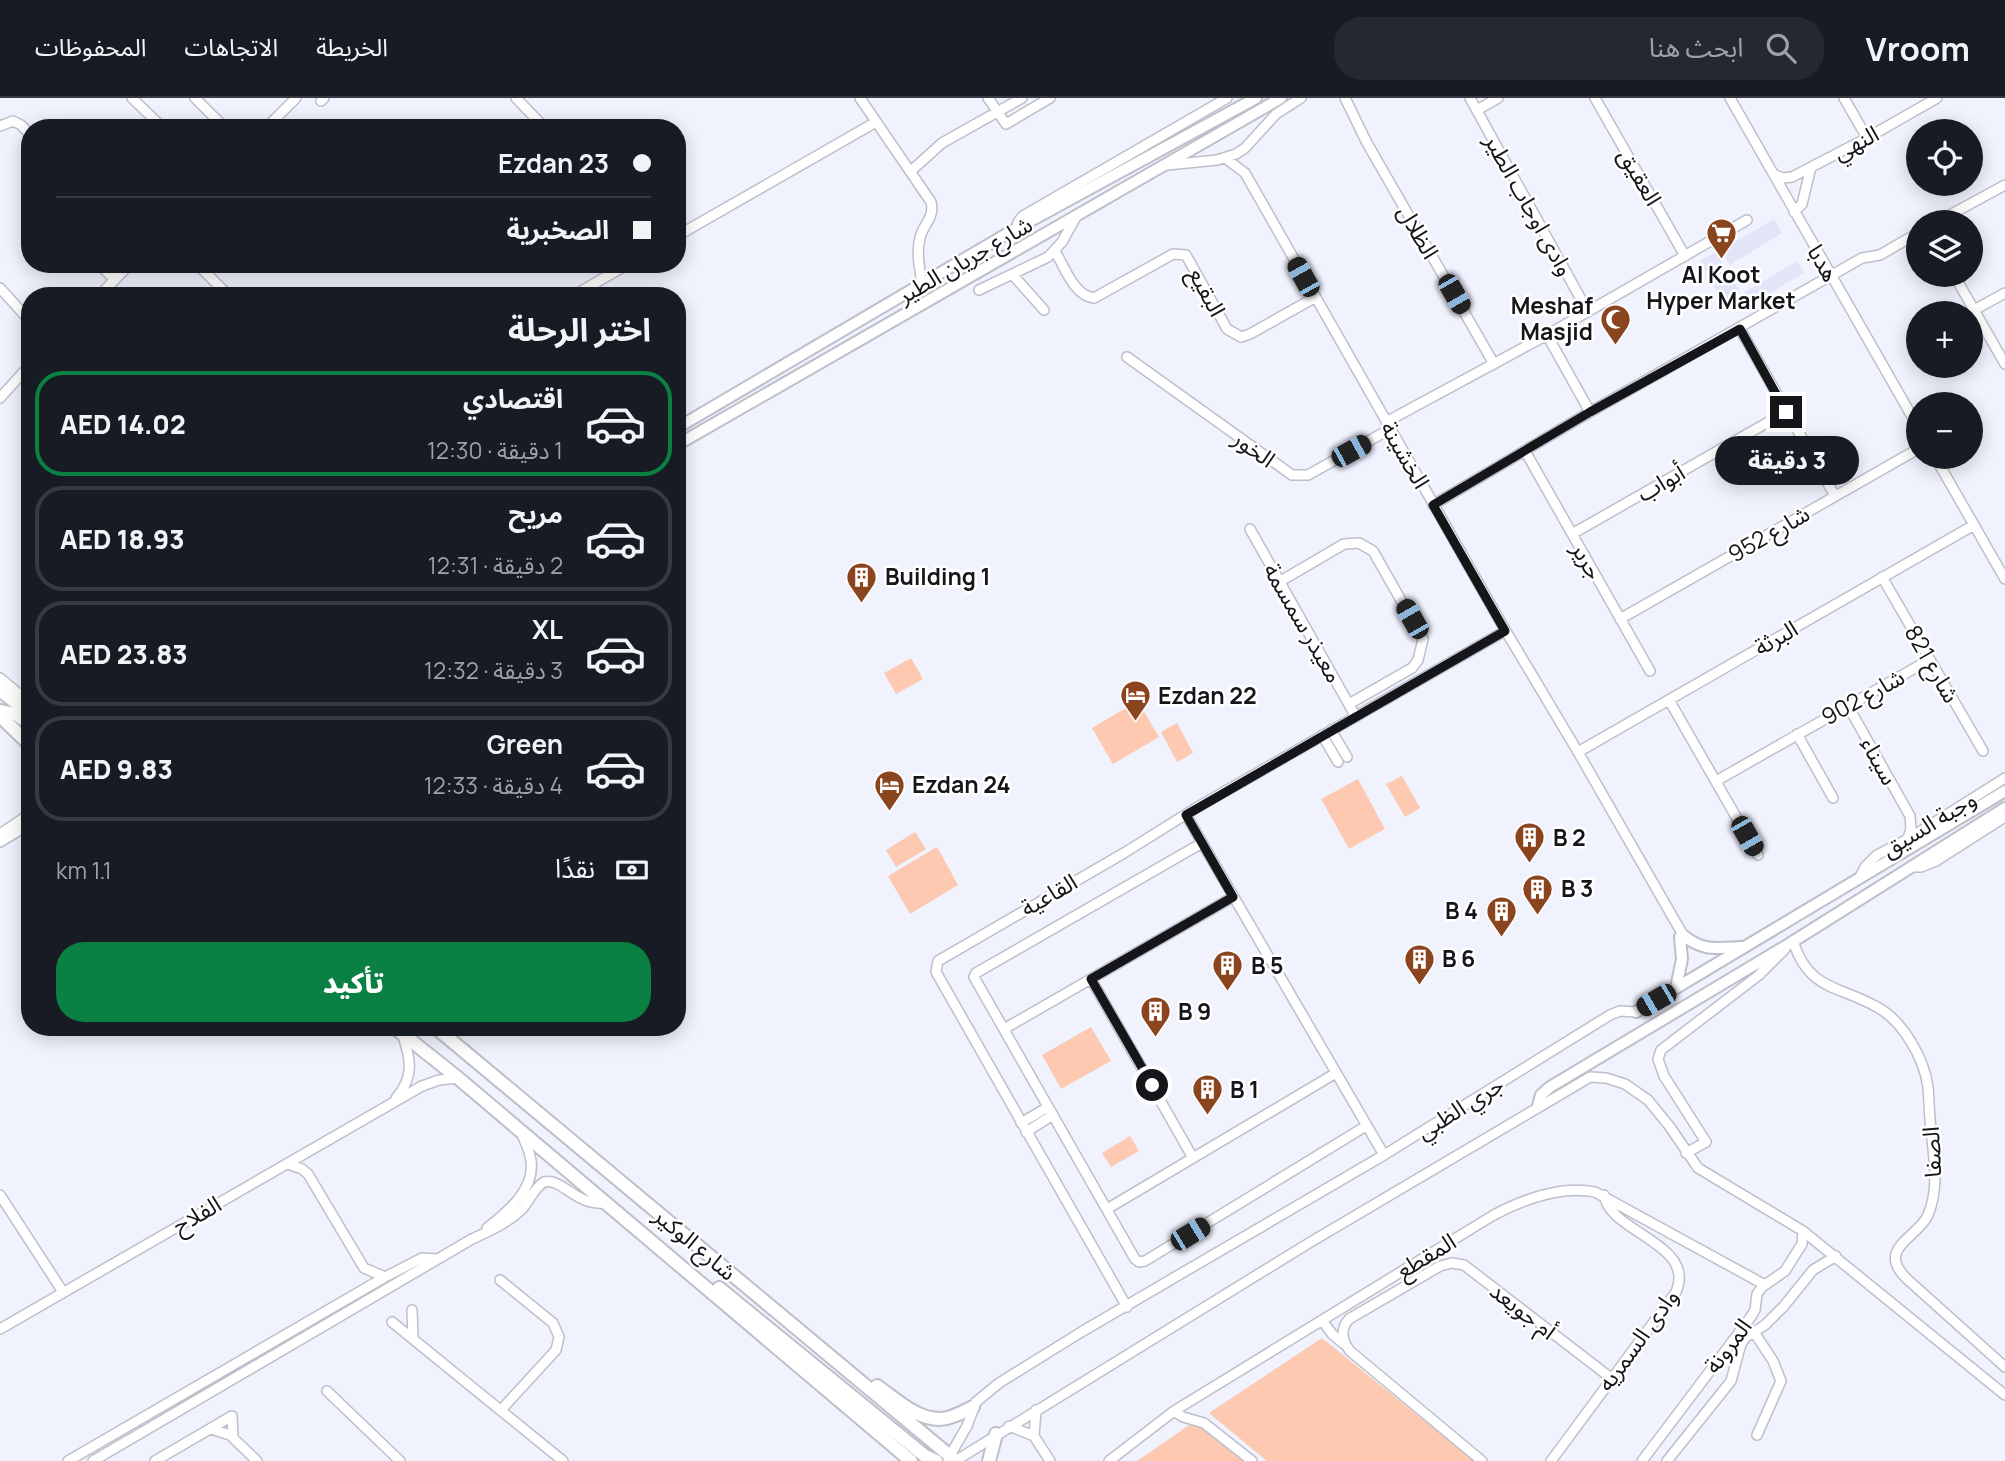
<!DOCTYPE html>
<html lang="ar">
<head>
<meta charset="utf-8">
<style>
	body { margin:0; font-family:Manrope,"Noto Sans Arabic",sans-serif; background:#242831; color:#f1f3f6; direction:rtl; height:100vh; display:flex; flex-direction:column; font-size:26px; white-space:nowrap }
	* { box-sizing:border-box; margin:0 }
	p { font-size:23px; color:#9ea1a6 }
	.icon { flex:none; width:38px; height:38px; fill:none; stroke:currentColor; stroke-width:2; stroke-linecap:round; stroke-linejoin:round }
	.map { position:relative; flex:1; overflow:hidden; direction:ltr }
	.details { position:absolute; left:21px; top:189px; width:665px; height:749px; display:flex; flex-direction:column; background:#171b24; border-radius:28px; box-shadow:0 4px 18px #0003; direction:rtl }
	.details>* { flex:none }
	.banner { position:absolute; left:21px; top:21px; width:665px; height:154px; border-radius:28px; box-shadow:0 4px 18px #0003; direction:rtl; display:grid; align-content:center; height:154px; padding:0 35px; background:#171b24 }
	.fabs { position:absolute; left:1906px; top:21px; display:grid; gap:14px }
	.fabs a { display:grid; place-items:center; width:77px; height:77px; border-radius:50%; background:#171b24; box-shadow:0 4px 18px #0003; font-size:35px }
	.end { position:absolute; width:32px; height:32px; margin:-16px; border:9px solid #15161a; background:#fff; box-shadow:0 0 0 4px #fff }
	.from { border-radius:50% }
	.bubble { position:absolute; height:49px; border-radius:24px; background:#171b24; box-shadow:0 4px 18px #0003; font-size:23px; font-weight:800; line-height:49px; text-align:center; direction:rtl }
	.car { position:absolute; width:21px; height:42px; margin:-21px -10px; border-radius:9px; box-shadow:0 0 5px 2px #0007; background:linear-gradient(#222 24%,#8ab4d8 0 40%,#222 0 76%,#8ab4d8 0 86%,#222 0) }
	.banner b { display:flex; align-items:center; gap:24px; height:66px; font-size:26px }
	.banner b+b { border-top:2px solid #363941 }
	.banner i { width:18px; height:18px; background:#f1f3f6 }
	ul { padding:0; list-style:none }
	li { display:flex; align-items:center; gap:21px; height:105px; margin:0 14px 10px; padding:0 21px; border:4px solid #363941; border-radius:28px }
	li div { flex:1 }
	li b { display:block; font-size:26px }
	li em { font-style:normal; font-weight:800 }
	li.active { border-color:#0b8043 }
	li>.icon { width:63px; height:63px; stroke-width:1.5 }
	h2 { padding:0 35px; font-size:32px; line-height:84px }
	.pay { display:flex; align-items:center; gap:18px; height:77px; padding:0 35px; font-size:26px }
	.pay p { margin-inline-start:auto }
	.cta { display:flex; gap:14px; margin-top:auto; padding:14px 35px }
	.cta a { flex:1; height:80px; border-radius:28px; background:#0b8043; color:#fff; font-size:28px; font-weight:800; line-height:80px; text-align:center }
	header { display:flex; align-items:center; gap:42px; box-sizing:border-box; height:98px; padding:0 35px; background:#171b24; border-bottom:2px solid #363941 }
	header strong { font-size:33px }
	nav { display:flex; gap:38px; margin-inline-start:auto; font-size:24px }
	.search { width:490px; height:63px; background:#242831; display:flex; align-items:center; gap:18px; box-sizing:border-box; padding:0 24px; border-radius:28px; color:#9ea1a6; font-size:26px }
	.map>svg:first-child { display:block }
	.built { fill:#e2e5f7 }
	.green { fill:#fdc9b0 }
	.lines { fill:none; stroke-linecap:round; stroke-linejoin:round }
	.minor-casing { stroke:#bdbfcb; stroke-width:12 }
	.tertiary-casing { stroke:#bdbfcb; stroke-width:14 }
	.secondary-casing { stroke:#bdbfcb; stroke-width:16 }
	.minor { stroke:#fff; stroke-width:9 }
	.tertiary { stroke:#fff; stroke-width:10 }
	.secondary { stroke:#fff; stroke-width:12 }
	.route { stroke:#15161a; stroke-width:9 }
	.labels { text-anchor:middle; stroke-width:5; stroke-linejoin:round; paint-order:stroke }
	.street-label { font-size:23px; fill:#15161a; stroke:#fff }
	.poi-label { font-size:23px; font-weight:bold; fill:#15161a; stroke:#fff; text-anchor:start }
</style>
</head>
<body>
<header>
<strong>Vroom</strong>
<div class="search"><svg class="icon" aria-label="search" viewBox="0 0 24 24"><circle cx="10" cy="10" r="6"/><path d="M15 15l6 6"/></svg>ابحث هنا</div>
<nav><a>الخريطة</a><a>الاتجاهات</a><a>المحفوظات</a></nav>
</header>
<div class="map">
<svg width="2005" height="1363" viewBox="0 0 2005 1363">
	<rect width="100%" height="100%" fill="#f0f2fe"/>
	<path class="built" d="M1774,121L1782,135L1730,167L1721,152Z
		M1716,154L1739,192L1722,203L1700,163Z
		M1797,163L1804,175L1749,208L1742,196Z"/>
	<path class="green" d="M911,560L923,581L896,596L884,575Z
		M1138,603L1159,639L1113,666L1092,630Z
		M1177,625L1193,655L1177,664L1161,634Z
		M1402,678L1420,710L1405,719L1386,686Z
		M1358,681L1385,731L1349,751L1321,701Z
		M915,734L926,751L896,769L886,752Z
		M937,749L958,787L910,816L888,778Z
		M1091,929L1111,963L1061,991L1042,957Z
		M1130,1038L1139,1053L1111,1069L1102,1055Z
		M1322,1240L1474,1363H1267L1209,1315Z
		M1195,1323L1244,1363H1137Z"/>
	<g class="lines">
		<defs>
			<path id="minor" d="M132,0L163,30
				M195,0L225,30
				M516,0L545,30
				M860,0L931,104C935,120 923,126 920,140C916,155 920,172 922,186
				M988,0L1006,26L1050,0
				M1345,0L1367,45L1494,266
				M1470,0L1588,214
				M1595,0L1685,158
				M1730,0L1918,329
				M1844,0L1867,40
				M321,3L324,0
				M1477,12L1498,0
				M0,28L13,23L21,27L30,36
				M266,30L296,0
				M1225,60L1245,75L1504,530L1578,654L1683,837
				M1167,67L1217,62L1236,56L1245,50L1276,16L1301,0
				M911,73L942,45L1022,0
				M1775,77L1783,80L1792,79L1867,40L1937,0
				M1794,114L1802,106L1811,69
				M1937,124L2005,87
				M1017,131L1018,124L1023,118L1227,0
				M677,138L876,24
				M1055,153C1064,168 1074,198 1094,200L1173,156L1186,157L1227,231L1241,239L1250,236L1314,200
				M99,166L115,182
				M197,166L229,198
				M1012,176L1044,212
				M1954,177L2005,266
				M0,190L30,223
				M979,192L1048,159L1062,144L1077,117
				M99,198L130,166
				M573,198L628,166
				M1974,212L2005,195
				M1740,231L1835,398
				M1547,237L1590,314
				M1127,259L1292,377H1308L1390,331
				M0,300L30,267
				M1386,324L1547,237L1747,122
				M1525,353L1650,573
				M1935,359L2005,481
				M1433,407L1590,314L1862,160L1880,157L1918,135
				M1250,431L1356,619
				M1572,436L1786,314
				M1882,479L1983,653
				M1279,484L1344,446L1359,445L1373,453L1423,541L1418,562L1412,570L1349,606
				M1620,521L1918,351
				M0,580L30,605
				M1669,602L1758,757
				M1848,608L1910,718L1911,730L1908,741
				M1331,632L1347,659
				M1797,636L1833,700
				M1322,637L1338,664
				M1578,654L1974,427
				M1716,683L1929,562
				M1186,717L1384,1057
				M0,736L30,716
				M0,744L30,726
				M1202,745L976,875L974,879L1135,1161L1139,1164L1145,1163L1366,1028
				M1912,769H1921L1936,763L2005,719
				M1860,779L1865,769L1877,757L1908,741L2005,680
				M1793,843C1809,893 1838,887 1877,909C1903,923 1924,960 1928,989C1929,999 1929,1010 1930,1021C1932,1051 1941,1087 1928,1117C1918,1140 1875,1150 1907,1181L2005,1269
				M1091,881L1193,1060
				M1004,931L1233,799
				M396,1000C414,980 411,962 403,938
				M1021,1025L1048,1009
				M1026,1034L1053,1017
				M1686,1055L1706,1044L1664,978L1658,961L1661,952L1759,877L1785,851
				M288,1066L302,1071L308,1076L364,1170L385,1179
				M0,1097L63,1194
				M1107,1111L1336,975
				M487,1130C508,1114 535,1091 531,1063C530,1053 525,1045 522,1036
				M500,1182L553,1225L559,1239L556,1252L501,1312
				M1127,1209L936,874L938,863L1124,755L1196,710L1505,533
				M412,1212L413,1239
				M1322,1222L1332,1236L1344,1246
				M392,1224L563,1363
				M0,1231L422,988L439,982L458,980
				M1754,1234L1773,1263L1781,1283L1757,1337
				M327,1293L400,1363
				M1036,1312L1034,1338L1050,1363
				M1174,1313L1183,1319L1204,1325L1252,1363
				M1009,1328L1034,1338
				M211,1331L230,1337L257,1363
				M948,1361L967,1328L976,1304L999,1285L1083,1233L1384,1057L1610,917L1620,913L1636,914
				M68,1363L385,1179L422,1160L437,1161
				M93,1363L472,1141C489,1133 508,1125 522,1111C530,1102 534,1090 544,1084C564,1080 574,1108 606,1105
				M155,1363L232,1318L233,1339
				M955,1363L1309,1145L1590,979L1606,980L1625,986L1648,1002L1670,1029L1698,1070L1803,1133L2005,1297
				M1109,1363L1174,1313L1492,1118C1521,1102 1562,1087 1595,1094L1765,1187
				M1482,1363L1350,1253C1342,1243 1340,1231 1349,1221L1440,1168L1452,1165L1464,1167L1611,1280
				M1551,1363L1676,1194C1697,1146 1610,1135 1604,1097
				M1642,1363L1750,1220L1755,1212L1757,1196L1762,1189L1785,1173L1802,1146L1803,1133
				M1667,1363L1731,1283L1741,1246L1746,1239L1765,1227L1784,1208L1813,1172L1836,1158"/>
			<path id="tertiary" d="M677,330L1010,134L1256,0
				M677,347L1281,0
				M1683,837C1703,854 1717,850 1742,849
				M1676,890L1682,861L1680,839
				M1636,914L2005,693
				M1538,1008L1541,997L1550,989L1789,846L2005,710"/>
			<path id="secondary" d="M0,592L30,616
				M1,613L15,616L30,626
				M0,618L30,647
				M394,929L458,980L911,1363
				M435,929L956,1363
				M719,1190L925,1358L936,1363
				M877,1288C896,1301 921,1326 947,1320C956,1318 965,1313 973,1309
				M989,1363L996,1336"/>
		</defs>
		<use href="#minor" class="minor-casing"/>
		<use href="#tertiary" class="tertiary-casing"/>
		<use href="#secondary" class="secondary-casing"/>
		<use href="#minor" class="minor"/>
		<use href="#tertiary" class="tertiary"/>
		<use href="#secondary" class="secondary"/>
	</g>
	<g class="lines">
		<path class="route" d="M1152,987L1091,881L1233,799L1186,717L1505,533L1433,407L1590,314L1740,231L1786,314"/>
	</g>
	<defs>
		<symbol id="supermarket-pin" viewBox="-11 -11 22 30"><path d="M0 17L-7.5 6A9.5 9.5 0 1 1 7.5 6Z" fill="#8b451e" stroke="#fff"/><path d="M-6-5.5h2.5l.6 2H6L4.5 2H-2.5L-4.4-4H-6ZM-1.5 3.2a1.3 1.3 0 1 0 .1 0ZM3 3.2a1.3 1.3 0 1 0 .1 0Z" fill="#fff"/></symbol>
		<symbol id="mosque-pin" viewBox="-11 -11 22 30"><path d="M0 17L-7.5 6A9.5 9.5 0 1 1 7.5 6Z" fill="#8b451e" stroke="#fff"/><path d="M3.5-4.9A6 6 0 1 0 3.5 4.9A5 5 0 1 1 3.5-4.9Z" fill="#fff"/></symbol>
		<symbol id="building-pin" viewBox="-11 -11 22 30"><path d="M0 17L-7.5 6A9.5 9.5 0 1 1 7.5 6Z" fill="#8b451e" stroke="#fff"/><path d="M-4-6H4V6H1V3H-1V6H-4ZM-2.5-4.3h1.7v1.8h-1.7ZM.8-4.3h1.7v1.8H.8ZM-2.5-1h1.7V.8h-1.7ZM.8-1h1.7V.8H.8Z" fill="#fff"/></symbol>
		<symbol id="hotel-pin" viewBox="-11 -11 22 30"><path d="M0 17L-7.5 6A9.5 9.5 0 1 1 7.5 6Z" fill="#8b451e" stroke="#fff"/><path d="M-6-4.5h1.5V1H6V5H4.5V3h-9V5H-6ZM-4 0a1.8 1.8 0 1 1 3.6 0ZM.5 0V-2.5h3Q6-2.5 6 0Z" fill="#fff"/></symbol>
	</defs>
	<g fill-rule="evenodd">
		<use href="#supermarket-pin" x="1704" y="118" width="35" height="47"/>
		<use href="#mosque-pin" x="1598" y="204" width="35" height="47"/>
		<use href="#building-pin" x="844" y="462" width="35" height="47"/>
		<use href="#hotel-pin" x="1118" y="580" width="35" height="47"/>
		<use href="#hotel-pin" x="872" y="670" width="35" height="47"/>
		<use href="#building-pin" x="1512" y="722" width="35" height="47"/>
		<use href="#building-pin" x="1520" y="774" width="35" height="47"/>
		<use href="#building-pin" x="1484" y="796" width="35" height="47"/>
		<use href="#building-pin" x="1402" y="844" width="35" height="47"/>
		<use href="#building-pin" x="1210" y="850" width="35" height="47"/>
		<use href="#building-pin" x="1138" y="896" width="35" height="47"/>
		<use href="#building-pin" x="1190" y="974" width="35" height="47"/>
	</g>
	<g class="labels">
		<g class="street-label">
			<text transform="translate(1856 45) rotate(-28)" y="8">النهي</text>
			<text transform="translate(1640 79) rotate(60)" y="8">العقيق</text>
			<text transform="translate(1529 107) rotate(61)" y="8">وادى اوجاب الطير</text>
			<text transform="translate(1418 134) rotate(60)" y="8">الظلال</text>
			<text transform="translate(965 162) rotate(-30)" y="8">شارع جريان الطير</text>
			<text transform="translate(1823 165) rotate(60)" y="8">هدبا</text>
			<text transform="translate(1207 194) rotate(62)" y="8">البقيع</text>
			<text transform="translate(1254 351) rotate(36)" y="8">الخور</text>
			<text transform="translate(1405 357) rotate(60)" y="8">الخشينة</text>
			<text transform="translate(1661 385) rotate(-30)" y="8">أبواب</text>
			<text transform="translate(1769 436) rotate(-30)" y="8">شارع 952</text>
			<text transform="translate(1587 463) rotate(60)" y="8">جرير</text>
			<text transform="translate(1303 525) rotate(60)" y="8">معيذر سمسمة</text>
			<text transform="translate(1776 540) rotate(-30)" y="8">البرثة</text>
			<text transform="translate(1932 566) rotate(60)" y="8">شارع 821</text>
			<text transform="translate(1863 599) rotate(-29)" y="8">شارع 902</text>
			<text transform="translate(1879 663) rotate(61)" y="8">سيناء</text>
			<text transform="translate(1929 726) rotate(-31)" y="8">وجبة السيق</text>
			<text transform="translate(1049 797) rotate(-30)" y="8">القاعية</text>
			<text transform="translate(1460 1010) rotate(-32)" y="8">جري الظبي</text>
			<text transform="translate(1932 1054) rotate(-93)" y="8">الصفا</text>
			<text transform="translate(197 1117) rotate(-30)" y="8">الفلاح</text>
			<text transform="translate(695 1146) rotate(40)" y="8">شارع الوكير</text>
			<text transform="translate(1426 1158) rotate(-31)" y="8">المقطع</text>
			<text transform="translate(1523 1213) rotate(38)" y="8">أم جويعد</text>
			<text transform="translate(1638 1242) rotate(-54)" y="8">وادى السمريه</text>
			<text transform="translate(1728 1248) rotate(-53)" y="8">المرونة</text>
		</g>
		<g class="poi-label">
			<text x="1721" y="185" text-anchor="middle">Al Koot<tspan x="1721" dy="26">Hyper Market</tspan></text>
			<text x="1593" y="216" text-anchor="end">Meshaf<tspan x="1593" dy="26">Masjid</tspan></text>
			<text x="885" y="487">Building 1</text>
			<text x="1158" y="606">Ezdan 22</text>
			<text x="912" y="695">Ezdan 24</text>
			<text x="1553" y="748">B 2</text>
			<text x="1561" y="799">B 3</text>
			<text x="1478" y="821" text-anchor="end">B 4</text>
			<text x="1442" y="869">B 6</text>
			<text x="1251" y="876">B 5</text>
			<text x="1178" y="922">B 9</text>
			<text x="1230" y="1000">B 1</text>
		</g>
	</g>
</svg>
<div class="fabs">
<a><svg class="icon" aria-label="locate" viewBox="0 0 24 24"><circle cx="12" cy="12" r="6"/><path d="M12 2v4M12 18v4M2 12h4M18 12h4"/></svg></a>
<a><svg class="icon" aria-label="layers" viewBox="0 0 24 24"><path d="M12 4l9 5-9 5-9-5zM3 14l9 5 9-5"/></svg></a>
<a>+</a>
<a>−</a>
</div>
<i class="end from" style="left:1152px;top:987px"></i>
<i class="end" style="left:1786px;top:314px"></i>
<div class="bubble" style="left:1715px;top:338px;width:144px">3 دقيقة</div>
<i class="car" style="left:1303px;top:179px;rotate:331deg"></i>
<i class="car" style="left:1454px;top:196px;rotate:150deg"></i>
<i class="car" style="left:1351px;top:353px;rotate:61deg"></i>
<i class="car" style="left:1412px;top:521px;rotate:330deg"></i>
<i class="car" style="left:1747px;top:738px;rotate:150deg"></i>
<i class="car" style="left:1656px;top:902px;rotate:240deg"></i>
<i class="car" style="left:1190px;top:1136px;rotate:59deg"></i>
<div class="banner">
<b><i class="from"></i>Ezdan 23</b>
<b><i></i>الصخبرية</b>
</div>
<section class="details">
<h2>اختر الرحلة</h2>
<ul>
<li class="active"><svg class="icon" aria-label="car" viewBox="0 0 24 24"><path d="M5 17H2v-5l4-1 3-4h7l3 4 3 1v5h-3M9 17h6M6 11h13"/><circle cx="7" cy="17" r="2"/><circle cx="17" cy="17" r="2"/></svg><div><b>اقتصادي</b><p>1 دقيقة · 12:30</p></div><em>AED 14.02</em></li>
<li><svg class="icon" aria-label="car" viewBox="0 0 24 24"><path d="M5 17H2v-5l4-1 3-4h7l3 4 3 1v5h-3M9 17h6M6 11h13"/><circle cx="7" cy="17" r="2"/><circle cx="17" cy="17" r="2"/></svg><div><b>مريح</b><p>2 دقيقة · 12:31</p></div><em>AED 18.93</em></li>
<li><svg class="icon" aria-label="car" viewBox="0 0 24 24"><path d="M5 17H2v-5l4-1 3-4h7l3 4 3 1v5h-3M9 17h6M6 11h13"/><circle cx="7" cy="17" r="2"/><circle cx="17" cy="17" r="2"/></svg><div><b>XL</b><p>3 دقيقة · 12:32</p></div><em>AED 23.83</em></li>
<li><svg class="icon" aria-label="car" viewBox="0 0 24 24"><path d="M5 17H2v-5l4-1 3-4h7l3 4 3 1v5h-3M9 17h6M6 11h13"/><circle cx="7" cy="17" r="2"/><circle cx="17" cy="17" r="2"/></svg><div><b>Green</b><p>4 دقيقة · 12:33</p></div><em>AED 9.83</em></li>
</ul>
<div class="pay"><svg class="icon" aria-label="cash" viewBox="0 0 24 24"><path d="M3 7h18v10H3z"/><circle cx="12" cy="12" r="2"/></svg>نقدًا<p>1.1 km</p></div>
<div class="cta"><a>تأكيد</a></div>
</section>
</div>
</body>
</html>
